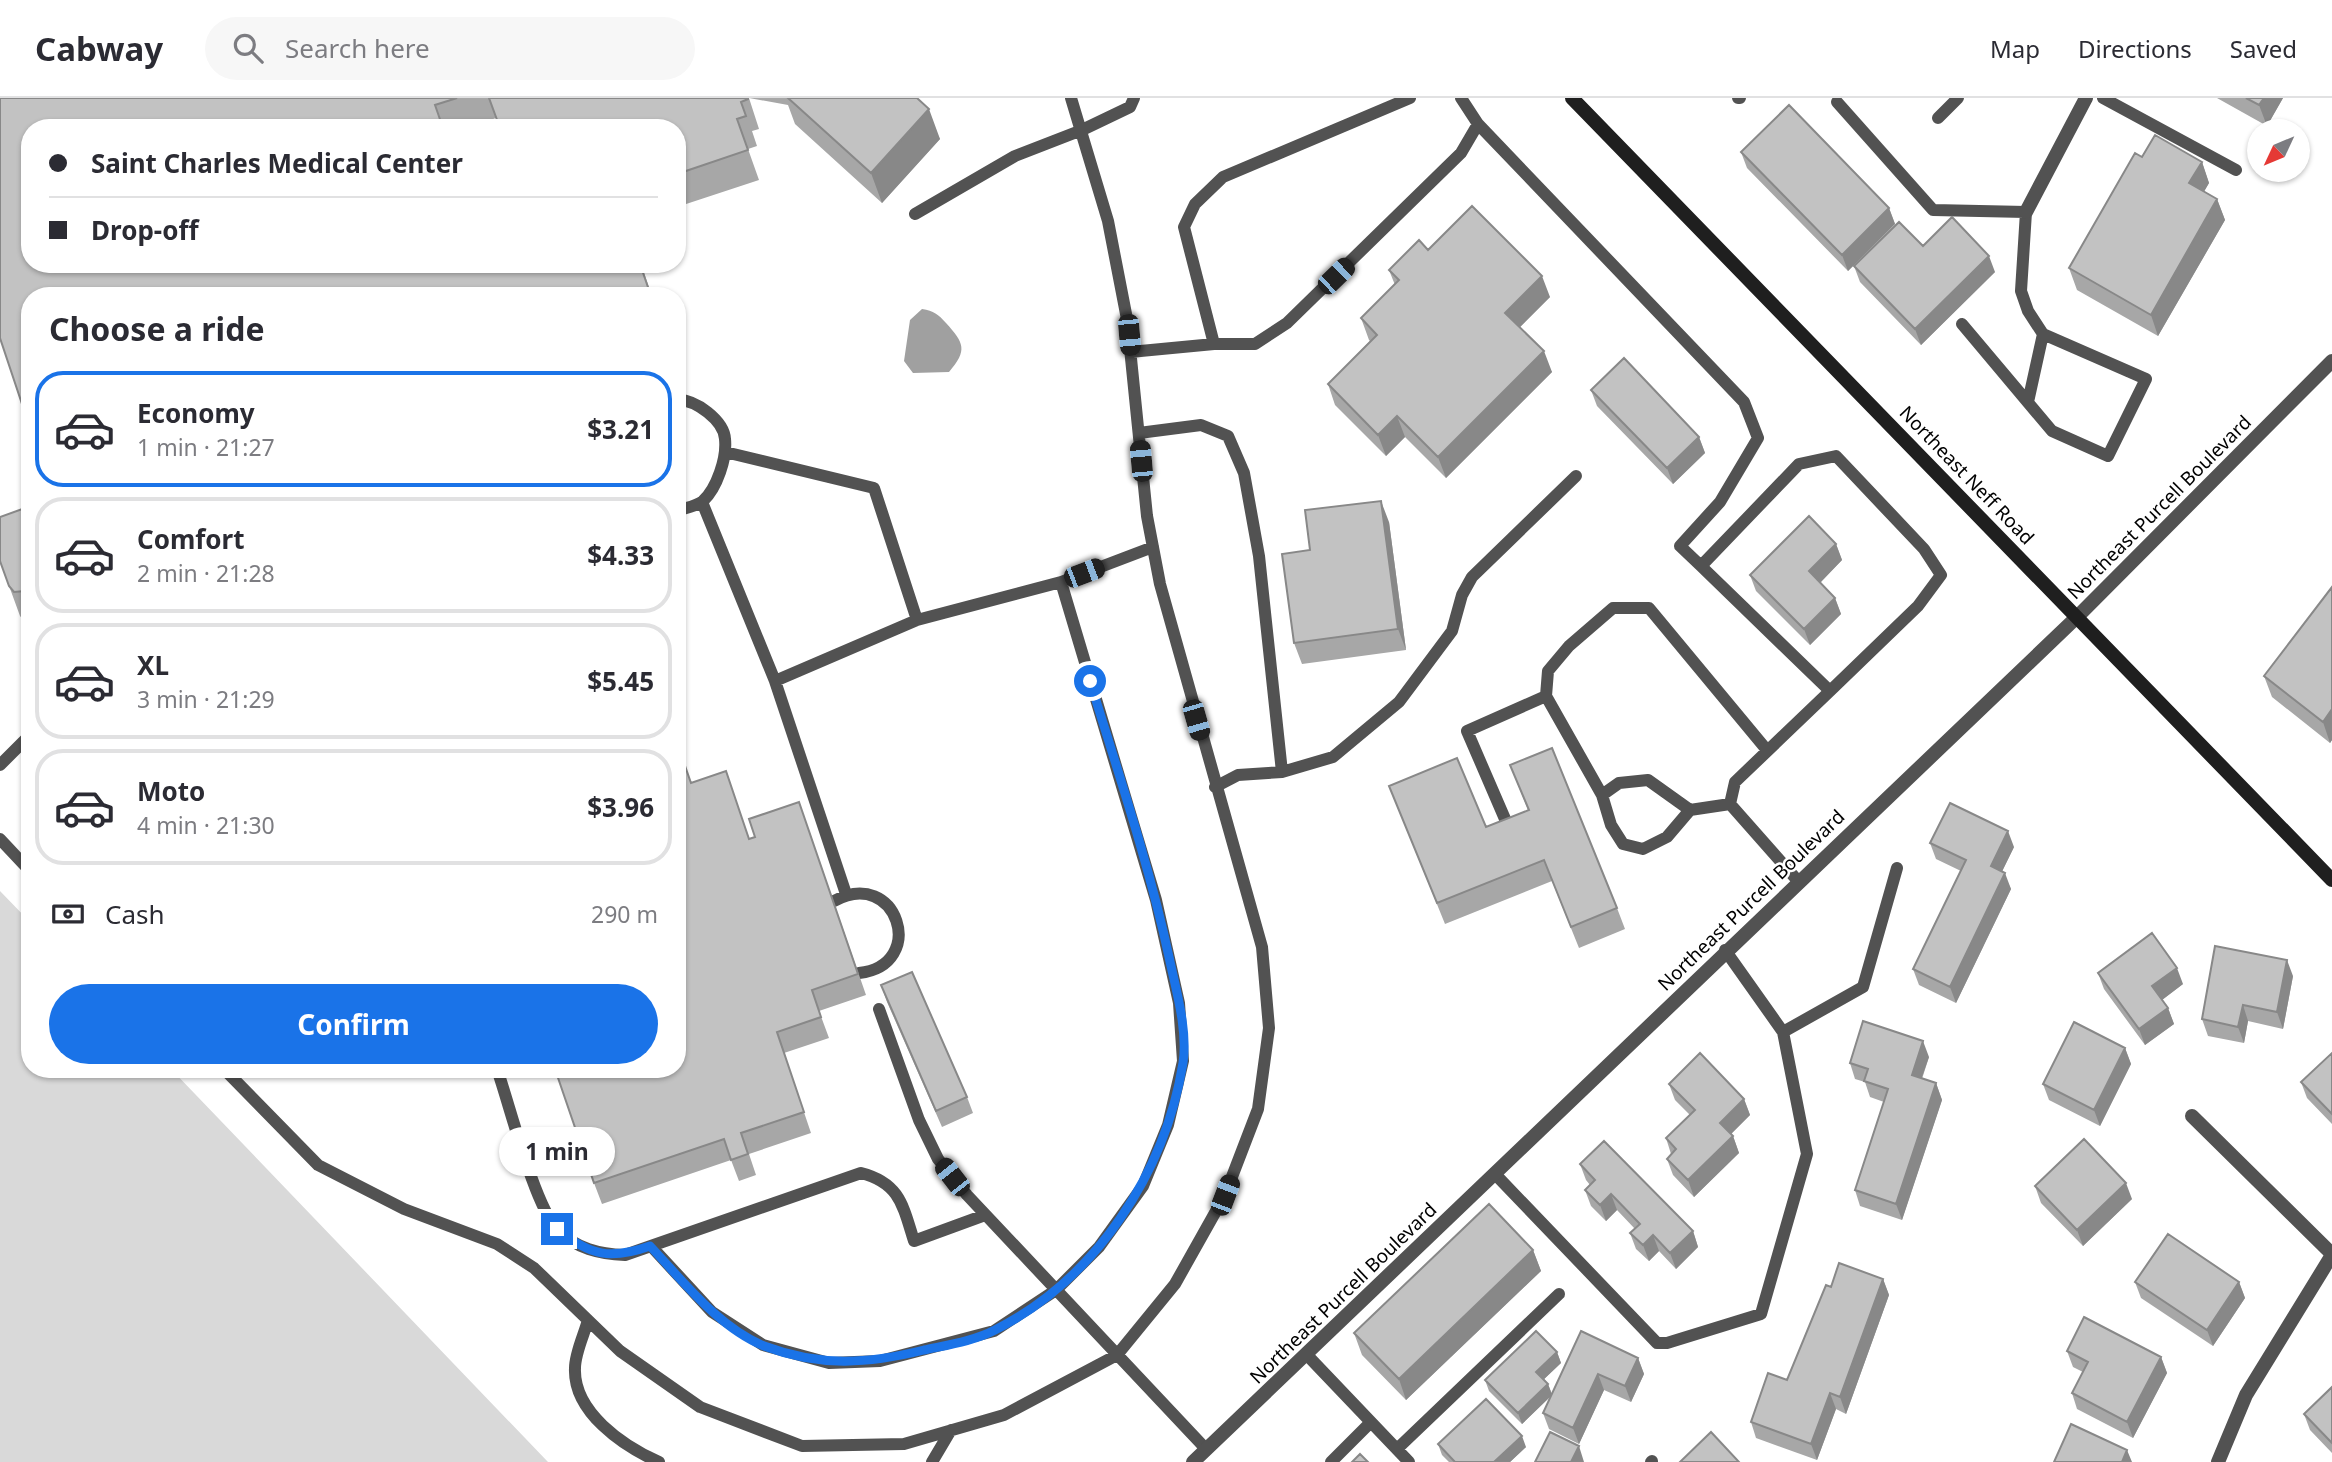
<!DOCTYPE html>
<html lang="en">
<head>
<meta charset="utf-8">
<style>
	body { margin:0; font-family:"Noto Sans",sans-serif; background:#f7f7f7; color:#2b2b33; height:100vh; display:flex; flex-direction:column; font-size:26px; white-space:nowrap }
	* { box-sizing:border-box; margin:0 }
	p { font-size:23px; color:#7c7c81 }
	.icon { flex:none; width:38px; height:38px; fill:none; stroke:currentColor; stroke-width:2; stroke-linecap:round; stroke-linejoin:round }
	.map { position:relative; flex:1; overflow:hidden }
	.sheet { position:absolute; left:21px; top:189px; width:665px; height:791px; display:flex; flex-direction:column; background:#fff; border-radius:28px; box-shadow:0 2px 5px #0004 }
	.sheet>* { flex:none }
	.banner { position:absolute; left:21px; top:21px; width:665px; height:154px; border-radius:28px; box-shadow:0 2px 5px #0004; display:grid; align-content:center; height:154px; padding:0 28px; background:#fff }
	.needle { width:46px; rotate:226deg }
	.buttons { position:absolute; left:2247px; top:21px; display:grid; gap:14px }
	.buttons a { display:grid; place-items:center; width:63px; height:63px; border-radius:50%; background:#fff; box-shadow:0 2px 5px #0004; font-size:35px }
	.end { position:absolute; width:32px; height:32px; margin:-16px; border:9px solid #1a73e8; background:#fff; box-shadow:0 0 0 4px #fff }
	.from { border-radius:50% }
	.bubble { position:absolute; height:49px; border-radius:24px; background:#fff; box-shadow:0 2px 5px #0004; font-size:23px; font-weight:700; line-height:49px; text-align:center }
	.car { position:absolute; width:21px; height:42px; margin:-21px -10px; border-radius:9px; box-shadow:0 0 5px 2px #0007; background:linear-gradient(#222 24%,#8ab4d8 0 40%,#222 0 76%,#8ab4d8 0 86%,#222 0) }
	.banner b { display:flex; align-items:center; gap:24px; height:66px; font-size:26px }
	.banner b+b { border-top:2px solid #e1e1e2 }
	.banner i { width:18px; height:18px; background:#2b2b33 }
	ul { padding:0; list-style:none }
	li { display:flex; align-items:center; gap:21px; height:116px; margin:0 14px 10px; padding:0 14px; border:4px solid #e1e1e2; border-radius:28px }
	li div { flex:1 }
	li b { display:block; font-size:26px }
	li em { font-style:normal; font-weight:700 }
	li.selected { border-color:#1a73e8 }
	li>.icon { width:63px; height:63px; stroke-width:1.5 }
	h2 { padding:0 28px; font-size:32px; line-height:84px }
	.pay { display:flex; align-items:center; gap:18px; height:77px; padding:0 28px; font-size:26px }
	.pay p { margin-inline-start:auto }
	.primary-button { display:flex; gap:14px; margin-top:auto; padding:14px 28px }
	.primary-button a { flex:1; height:80px; border-radius:42px; background:#1a73e8; color:#fff; font-size:28px; font-weight:700; line-height:80px; text-align:center }
	header { display:flex; align-items:center; gap:42px; box-sizing:border-box; height:98px; padding:0 35px; background:#fff; border-bottom:2px solid #e1e1e2 }
	header strong { font-size:33px }
	nav { display:flex; gap:38px; margin-inline-start:auto; font-size:24px }
	.search { width:490px; height:63px; background:#f7f7f7; display:flex; align-items:center; gap:18px; box-sizing:border-box; padding:0 24px; border-radius:38px; color:#7c7c81; font-size:26px }
	.map>svg:first-child { display:block }
	.green { fill:#d9d9d9 }
	.water { fill:#a0a0a0 }
	.lines { fill:none; stroke-linecap:round; stroke-linejoin:round }
	.service { stroke:#525252; stroke-width:12 }
	.minor { stroke:#525252; stroke-width:14 }
	.tertiary { stroke:#525252; stroke-width:14 }
	.secondary { stroke:#1f1f1f; stroke-width:14 }
	.wall { fill:#a7a7a7 }
	.shaded-wall { fill:#888 }
	.building { fill:#c2c2c2; stroke:#888; stroke-width:2 }
	.route { stroke:#1a73e8; stroke-width:9 }
	.labels { text-anchor:middle; stroke-width:5; stroke-linejoin:round; paint-order:stroke }
	.street-label { font-size:19px; fill:#000; stroke:#fff }
</style>
</head>
<body>
<header>
<strong>Cabway</strong>
<div class="search"><svg class="icon" aria-label="search" viewBox="0 0 24 24"><circle cx="10" cy="10" r="6"/><path d="M15 15l6 6"/></svg>Search here</div>
<nav><a>Map</a><a>Directions</a><a>Saved</a></nav>
</header>
<div class="map">
<svg width="2332" height="1364" viewBox="0 0 2332 1364">
	<rect width="100%" height="100%" fill="#fff"/>
	<path class="green" d="M0,793L30,824V971H171L548,1364H0Z"/>
	<path class="water" d="M922,211C934,213 938,216 946,225C964,245 968,252 949,274L913,275L904,263L910,222Z"/>
	<g class="lines">
		<path class="service" d="M1738,0H1740
			M2103,0L2236,72
			M1837,4L1933,112L2026,114L2021,193L2028,213L2043,236L2146,281L2108,358L2052,333L1962,226
			M1938,20L1958,0
			M1478,26L1744,304L1758,340L1720,404L1680,448L1701,468L1830,593L1918,508L1941,477L1924,451L1836,358L1799,366L1701,468
			M915,116L1015,58L1082,32L1130,9L1134,0
			M1214,246L1184,129L1195,106L1223,79L1410,0
			M1130,254L1214,246H1255L1287,225L1461,55L1478,26L1461,0
			M677,302C696,301 724,323 725,341C727,360 717,390 703,403C697,408 685,410 677,413
			M2028,304L2043,236
			M1139,335L1201,327L1228,338L1244,375L1259,458L1282,674
			M725,354L874,390L917,522
			M702,404L775,583L846,796
			M775,583L917,522L1061,484L1153,449
			M1546,598L1548,573L1569,548L1613,510H1649L1766,651
			M0,667L30,637
			M1215,689L1238,677L1282,674L1333,659L1399,604L1452,533L1462,497L1472,479L1576,378
			M1690,712L1648,682L1619,685L1602,697L1611,727L1623,746L1643,751L1667,739L1690,712L1730,706
			M1505,721L1467,633L1546,598L1602,697
			M0,741L30,773
			M1798,783L1730,706L1735,684L1830,593
			M834,803C897,768 929,867 859,875
			M879,911L919,1022L938,1061L967,1097L1206,1351
			M1783,934L1863,889L1897,770
			M224,971L318,1067L404,1111L497,1146L534,1170L620,1253L700,1309L802,1348L904,1346L1004,1317L1117,1257L1175,1186L1225,1097L1258,1011L1269,930L1262,849L1160,486L1147,418L1127,221L1108,123L1071,0
			M497,971C510,1008 534,1106 557,1131C576,1151 600,1156 625,1157L861,1075C900,1085 903,1108 914,1143L985,1117
			M1495,1076L1657,1245H1667L1761,1216L1807,1056L1783,934L1725,852
			M651,1148L712,1214L763,1247L829,1265L880,1263L994,1233L1056,1192L1099,1149L1143,1088L1168,1027L1183,963L1179,905L1156,802L1061,484
			M588,1222C584,1237 575,1255 575,1270C573,1314 623,1348 659,1364
			M1307,1257L1409,1364
			M1397,1351L1559,1196
			M932,1364L951,1332
			M1331,1364L1371,1324
			M1651,1364L1652,1363"/>
		<path class="minor" d="M2026,114L2086,0
			M2192,1018L2332,1156
			M2218,1364L2246,1297L2332,1157"/>
		<path class="tertiary" d="M1193,1364L2078,518L2332,263"/>
		<path class="secondary" d="M1572,0L2332,782"/>
	</g>
	<path class="wall" d="M0,0H749L759,31L752,33L757,48L748,51L759,82L677,109V30L496,20L468,30H30V166H641L652,198H30Z
		M749,0H917L940,41L882,105L795,26L788,7Z
		M2217,0H2283L2267,28Z
		M1741,54L1889,110L1895,126L1848,173L1747,70Z
		M2142,59L2202,64L2209,85L2204,93L2217,101L2225,122L2158,238L2077,192L2069,170Z
		M1923,148L1995,174L1921,247L1860,184L1854,168Z
		M1428,152L1550,199L1520,229L1552,274L1446,380L1405,339L1386,358L1335,307L1328,286L1370,243L1369,242L1361,220L1395,187L1389,172Z
		M1591,292L1699,339L1705,355L1673,386L1597,308Z
		M30,424V523L25,524L20,518L0,463Z
		M1389,424L1406,552L1302,566L1294,545L1310,452Z
		M1836,446L1842,462L1820,485L1835,500L1841,516L1810,547L1756,493L1750,477Z
		M2332,489V642L2330,645L2272,599L2264,578Z
		M1510,667L1617,810L1625,831L1579,850L1552,783L1445,826L1389,688L1486,729L1528,712Z
		M691,685L750,741L755,739L799,704L866,897L819,913L829,940L784,955L811,1035L749,1056L756,1077L739,1083L731,1062L602,1106L594,1085Z
		M1930,745L2014,749L2002,773L2011,791L1956,905L1919,887L1913,871L1961,773L1936,761Z
		M2098,875L2183,886L2162,902L2168,910L2174,926L2145,947L2104,891Z
		M2293,878L2283,931L2248,923L2244,945L2208,938L2202,921Z
		M881,887L967,999L973,1015L942,1029L887,904Z
		M2125,950L2131,966L2100,1028L2049,1002L2043,986Z
		M2332,955V1026L2307,1000L2301,984Z
		M1929,959L1922,981L1936,985L1942,1002L1902,1122L1860,1108L1855,1092L1884,1004L1870,999L1865,984L1855,981L1850,965Z
		M1669,986L1744,1001L1750,1017L1731,1036L1733,1038L1739,1055L1694,1099L1673,1077L1667,1061L1671,1056L1666,1040L1690,1017L1675,1002Z
		M1580,1066L1693,1133L1698,1149L1676,1171L1659,1153L1649,1163L1636,1151L1630,1135L1635,1131L1617,1112L1606,1123L1591,1108L1585,1092L1590,1087L1586,1082Z
		M2035,1088L2132,1101L2083,1148L2041,1105Z
		M1533,1152L1541,1173L1406,1302L1362,1257L1354,1235Z
		M1883,1181L1889,1197L1846,1316L1836,1311L1817,1362L1756,1340L1751,1324L1787,1282L1831,1189Z
		M2135,1184H2239L2245,1200L2213,1248L2141,1200Z
		M2067,1253L2161,1259L2167,1275L2133,1340L2077,1311L2072,1295L2083,1274L2073,1269Z
		M1557,1254L1561,1265L1544,1281L1548,1286L1552,1296L1638,1260L1644,1276L1631,1304L1604,1292L1579,1346L1549,1331L1543,1315L1551,1298L1522,1326L1489,1293L1485,1282Z
		M2332,1289V1355L2310,1332L2304,1316Z
		M1438,1346L1526,1349L1510,1364H1449L1442,1357Z"/>
	<path class="shaded-wall" d="M2264,0H2283L2267,28L2259,7Z
		M929,11L940,41L882,105L871,75Z
		M2202,64L2209,85L2197,106L2189,85Z
		M2217,101L2225,122L2158,238L2151,217Z
		M1889,110L1895,126L1848,173L1842,157Z
		M1989,158L1995,174L1921,247L1915,231Z
		M1542,178L1550,199L1513,236L1505,215Z
		M1544,253L1552,274L1446,380L1438,359Z
		M1397,318L1405,339L1386,358L1378,337Z
		M1699,339L1705,355L1673,386L1667,370Z
		M1381,403L1389,424L1406,552L1398,531Z
		M1836,446L1842,462L1815,490L1809,473Z
		M29,481L30,485V505L25,493Z
		M1835,500L1841,516L1810,547L1804,531Z
		M2332,611V642L2330,645L2323,624Z
		M2008,733L2014,749L1997,784L1991,768Z
		M2005,775L2011,791L1956,905L1950,889Z
		M2287,862L2293,878L2283,931L2277,914Z
		M2177,870L2183,886L2158,905L2152,888Z
		M2243,907L2248,923L2244,945L2238,929Z
		M2168,910L2174,926L2145,947L2139,931Z
		M1923,943L1929,959L1917,993L1912,977Z
		M2125,950L2131,966L2100,1028L2094,1012Z
		M1936,985L1942,1002L1902,1122L1896,1106Z
		M1744,1001L1750,1017L1726,1041L1720,1025Z
		M1733,1038L1739,1055L1694,1099L1688,1082Z
		M2126,1085L2132,1101L2083,1148L2077,1132Z
		M1611,1096L1617,1112L1606,1123L1600,1107Z
		M1693,1133L1698,1149L1676,1171L1670,1155Z
		M1653,1137L1659,1153L1649,1163L1643,1147Z
		M1533,1152L1541,1173L1406,1302L1399,1281Z
		M1883,1181L1889,1197L1846,1316L1840,1299Z
		M2239,1184L2245,1200L2213,1248L2207,1232Z
		M1557,1254L1561,1265L1540,1285L1536,1274Z
		M2161,1259L2167,1275L2133,1340L2127,1324Z
		M1638,1260L1644,1276L1631,1304L1625,1288Z
		M1598,1276L1604,1292L1579,1346L1573,1330Z
		M1548,1286L1552,1297L1522,1326L1518,1315Z
		M1830,1295L1836,1311L1817,1362L1811,1346Z
		M1522,1338L1526,1349L1510,1364H1494Z
		M1579,1348L1584,1364H1571Z
		M2127,1352L2132,1364H2122Z"/>
	<path class="building" d="M0,0H457L435,7L443,30H30V166H640L651,198H30V330L0,240Z
		M489,0H748V1L741,4L746,18L737,21L748,52L677,76V30H500Z
		M788,0H917L929,11L871,75Z
		M2246,0H2264L2259,7Z
		M1789,7L1889,110L1842,157L1741,54Z
		M2155,37L2202,64L2189,85L2217,101L2151,217L2069,170L2135,55L2142,59Z
		M1472,108L1542,178L1505,215L1544,253L1438,359L1397,318L1378,337L1328,286L1377,237L1361,220L1399,182L1389,172L1419,142L1428,152Z
		M1952,119L1989,158L1915,231L1854,168L1899,124L1923,148Z
		M1624,260L1699,339L1667,370L1591,292Z
		M1381,403L1398,531L1294,545L1282,456L1310,452L1305,412Z
		M25,410L30,425V481H29L25,493L14,494L9,488L0,463V419Z
		M1809,418L1836,446L1809,473L1835,500L1804,531L1750,477Z
		M2332,489V611L2323,624L2264,578Z
		M677,645L691,685L726,673L749,741L755,739L749,721L799,704L858,876L812,892L821,919L777,934L804,1014L741,1035L748,1056L731,1062L724,1041L594,1085L555,971H677Z
		M1552,650L1617,810L1571,829L1544,762L1437,805L1389,688L1457,660L1486,729L1529,712L1510,667Z
		M1950,705L2008,733L1991,768L2005,775L1950,889L1913,871L1966,762L1930,745Z
		M2152,835L2177,870L2152,888L2168,910L2139,931L2098,875Z
		M2215,848L2287,862L2277,914L2243,907L2238,929L2202,921Z
		M912,874L967,999L936,1013L881,887Z
		M1863,923L1923,943L1912,977L1936,985L1896,1106L1855,1092L1888,991L1864,983L1868,971L1850,965Z
		M2074,924L2125,950L2094,1012L2043,986Z
		M1700,955L1744,1001L1720,1025L1733,1038L1688,1082L1667,1061L1676,1051L1666,1040L1695,1012L1669,986Z
		M2332,955V1016L2301,984Z
		M2084,1041L2126,1085L2077,1132L2035,1088Z
		M1604,1043L1693,1133L1670,1155L1653,1137L1643,1147L1630,1135L1640,1126L1611,1096L1600,1107L1585,1092L1595,1082L1580,1066Z
		M1489,1106L1533,1152L1399,1281L1354,1235Z
		M2168,1136L2239,1184L2207,1232L2135,1184Z
		M1839,1165L1883,1181L1840,1299L1830,1295L1811,1346L1751,1324L1768,1275L1787,1282L1826,1187L1831,1189Z
		M2084,1219L2161,1259L2127,1324L2072,1295L2088,1264L2067,1253Z
		M1536,1233L1557,1254L1536,1274L1548,1286L1518,1315L1485,1282Z
		M1581,1233L1638,1260L1625,1288L1598,1276L1573,1330L1543,1315Z
		M2332,1289V1345L2304,1316Z
		M1486,1301L1522,1338L1494,1364H1455L1438,1346Z
		M2071,1326L2127,1352L2122,1364H2054Z
		M1550,1334L1579,1348L1571,1364H1535Z
		M1711,1334L1739,1364H1680Z
		M1360,1356L1368,1364H1352Z"/>
	<g class="lines">
		<path class="route" d="M557,1131C590,1158 611,1162 650,1148C682,1182 719,1230 764,1248C820,1269 868,1266 924,1252C947,1247 974,1243 995,1232C1096,1181 1165,1075 1183,965C1188,932 1176,892 1169,859C1149,766 1118,674 1090,583"/>
	</g>
	<g class="labels">
		<g class="street-label">
			<text transform="translate(1967 377) rotate(46)" y="7">Northeast Neff Road</text>
			<text transform="translate(2159 409) rotate(-45)" y="7">Northeast Purcell Boulevard</text>
			<text transform="translate(1751 802) rotate(-44)" y="7">Northeast Purcell Boulevard</text>
			<text transform="translate(1343 1195) rotate(-44)" y="7">Northeast Purcell Boulevard</text>
		</g>
	</g>
</svg>
<div class="buttons">
<a><svg class="needle" viewBox="-14 -14 28 28"><path d="M0-13l5 13h-10z" fill="#e53935"/><path d="M0 13l5-13h-10z" fill="#7c7c81"/></svg></a>
</div>
<i class="end from" style="left:1090px;top:583px"></i>
<i class="end" style="left:557px;top:1131px"></i>
<div class="bubble" style="left:499px;top:1029px;width:116px">1 min</div>
<i class="car" style="left:1336px;top:178px;rotate:46deg"></i>
<i class="car" style="left:1129px;top:237px;rotate:175deg"></i>
<i class="car" style="left:1141px;top:363px;rotate:355deg"></i>
<i class="car" style="left:1084px;top:475px;rotate:69deg"></i>
<i class="car" style="left:1196px;top:622px;rotate:164deg"></i>
<i class="car" style="left:952px;top:1079px;rotate:322deg"></i>
<i class="car" style="left:1225px;top:1097px;rotate:21deg"></i>
<div class="banner">
<b><i class="from"></i>Saint Charles Medical Center</b>
<b><i></i>Drop-off</b>
</div>
<section class="sheet">
<h2>Choose a ride</h2>
<ul>
<li class="selected"><svg class="icon" aria-label="car" viewBox="0 0 24 24"><path d="M5 17H2v-5l4-1 3-4h7l3 4 3 1v5h-3M9 17h6M6 11h13"/><circle cx="7" cy="17" r="2"/><circle cx="17" cy="17" r="2"/></svg><div><b>Economy</b><p>1 min · 21:27</p></div><em>$3.21</em></li>
<li><svg class="icon" aria-label="car" viewBox="0 0 24 24"><path d="M5 17H2v-5l4-1 3-4h7l3 4 3 1v5h-3M9 17h6M6 11h13"/><circle cx="7" cy="17" r="2"/><circle cx="17" cy="17" r="2"/></svg><div><b>Comfort</b><p>2 min · 21:28</p></div><em>$4.33</em></li>
<li><svg class="icon" aria-label="car" viewBox="0 0 24 24"><path d="M5 17H2v-5l4-1 3-4h7l3 4 3 1v5h-3M9 17h6M6 11h13"/><circle cx="7" cy="17" r="2"/><circle cx="17" cy="17" r="2"/></svg><div><b>XL</b><p>3 min · 21:29</p></div><em>$5.45</em></li>
<li><svg class="icon" aria-label="car" viewBox="0 0 24 24"><path d="M5 17H2v-5l4-1 3-4h7l3 4 3 1v5h-3M9 17h6M6 11h13"/><circle cx="7" cy="17" r="2"/><circle cx="17" cy="17" r="2"/></svg><div><b>Moto</b><p>4 min · 21:30</p></div><em>$3.96</em></li>
</ul>
<div class="pay"><svg class="icon" aria-label="cash" viewBox="0 0 24 24"><path d="M3 7h18v10H3z"/><circle cx="12" cy="12" r="2"/></svg>Cash<p>290 m</p></div>
<div class="primary-button"><a>Confirm</a></div>
</section>
</div>
</body>
</html>
